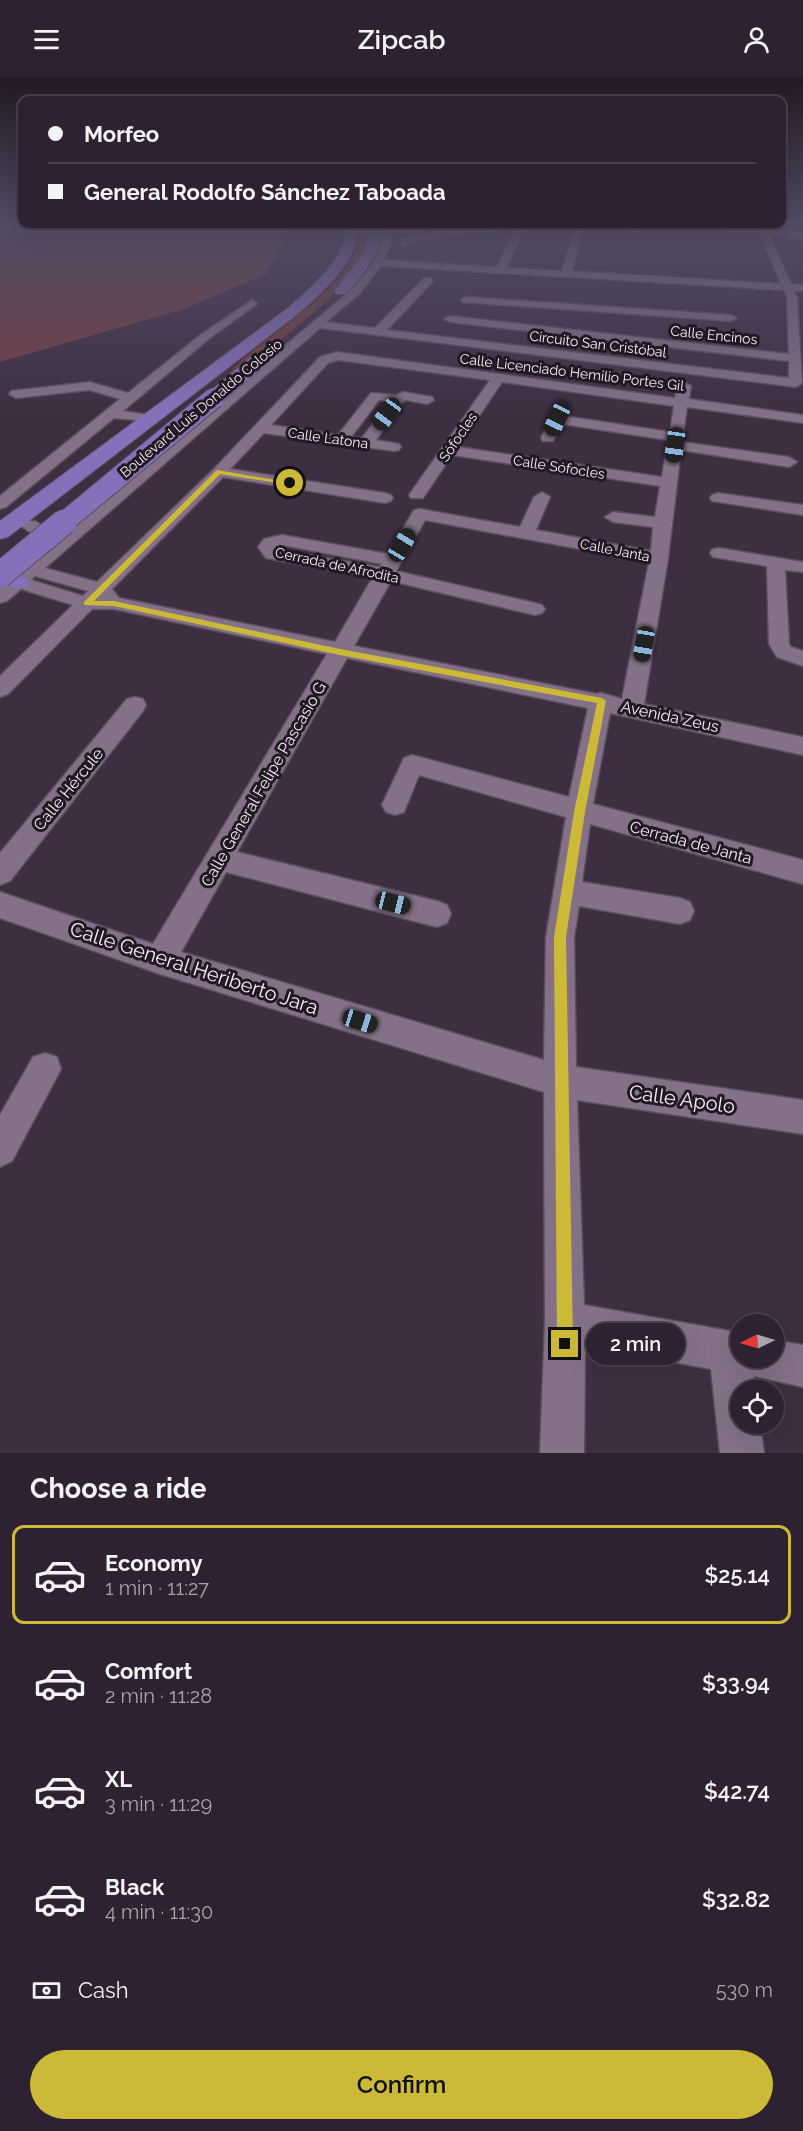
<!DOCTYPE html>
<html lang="en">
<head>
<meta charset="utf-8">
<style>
	body { margin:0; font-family:Raleway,sans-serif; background:#3a2f3e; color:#f1f3f6; height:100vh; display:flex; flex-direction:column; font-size:22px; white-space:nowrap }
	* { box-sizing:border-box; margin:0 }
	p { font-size:20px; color:#a7a4ac }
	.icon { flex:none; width:33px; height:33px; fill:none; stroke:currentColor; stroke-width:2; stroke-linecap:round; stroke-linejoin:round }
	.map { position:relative; height:1375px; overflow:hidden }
	.drawer { display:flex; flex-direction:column; background:#2e2232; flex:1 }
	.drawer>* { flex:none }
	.hud { position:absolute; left:18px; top:18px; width:768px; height:132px; border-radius:12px; box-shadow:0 6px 24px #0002,0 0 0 2px #493f4d; display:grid; align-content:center; height:132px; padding:0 30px; background:#2e2232 }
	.needle { width:39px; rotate:265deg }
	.tools { position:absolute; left:730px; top:1236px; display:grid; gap:12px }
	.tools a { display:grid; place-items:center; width:54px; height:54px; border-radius:50%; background:#2e2232; box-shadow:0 6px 24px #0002,0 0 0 2px #493f4d; font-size:30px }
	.end { position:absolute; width:27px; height:27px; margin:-14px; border:8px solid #cdb938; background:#111; box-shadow:0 0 0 3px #111 }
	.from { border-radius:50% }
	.bubble { position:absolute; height:42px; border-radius:21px; background:#2e2232; box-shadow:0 6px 24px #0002,0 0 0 2px #493f4d; font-size:20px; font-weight:600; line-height:42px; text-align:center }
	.car { position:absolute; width:18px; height:36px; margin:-18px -9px; border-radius:8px; box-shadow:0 0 4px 2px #0007; background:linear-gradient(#222 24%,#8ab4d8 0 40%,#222 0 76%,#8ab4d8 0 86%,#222 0) }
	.hud b { display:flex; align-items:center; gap:21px; height:57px; font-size:22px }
	.hud b+b { border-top:2px solid #493f4d }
	.hud i { width:15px; height:15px; background:#f1f3f6 }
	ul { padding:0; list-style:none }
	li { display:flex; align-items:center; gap:18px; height:99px; margin:0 12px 9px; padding:0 18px; border:3px solid transparent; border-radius:12px }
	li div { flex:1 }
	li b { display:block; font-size:22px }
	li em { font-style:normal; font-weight:600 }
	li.current { border-color:#cdb938 }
	li>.icon { width:54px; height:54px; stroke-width:1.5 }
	h2 { padding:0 30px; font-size:27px; line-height:72px }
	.pay { display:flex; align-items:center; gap:15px; height:66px; padding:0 30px; font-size:22px }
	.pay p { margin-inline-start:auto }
	.action { display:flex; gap:12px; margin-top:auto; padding:12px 30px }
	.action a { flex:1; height:69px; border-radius:36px; background:#cdb938; color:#111; font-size:24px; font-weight:600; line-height:69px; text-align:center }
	header { display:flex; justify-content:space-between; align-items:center; height:78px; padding:0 30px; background:#2e2232; font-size:27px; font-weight:600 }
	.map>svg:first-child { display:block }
	.green { fill:#734043 }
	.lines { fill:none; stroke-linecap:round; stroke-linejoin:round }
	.minor-casing { stroke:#5b4d5e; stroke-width:3 }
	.major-casing { stroke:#5b4d5e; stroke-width:2 }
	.minor { fill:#847188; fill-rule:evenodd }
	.major { fill:#8770ba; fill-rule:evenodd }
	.major-bridge-far3-casing { stroke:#5b4d5e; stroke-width:14; stroke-linecap:butt }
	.major-bridge-far2-casing { stroke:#5b4d5e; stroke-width:17; stroke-linecap:butt }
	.major-bridge-far1-casing { stroke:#5b4d5e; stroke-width:22; stroke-linecap:butt }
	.major-bridge-casing { stroke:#5b4d5e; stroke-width:27; stroke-linecap:butt }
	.major-bridge-far3 { stroke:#8770ba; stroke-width:12 }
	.major-bridge-far2 { stroke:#8770ba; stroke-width:16 }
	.major-bridge-far1 { stroke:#8770ba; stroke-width:20 }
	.major-bridge { stroke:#8770ba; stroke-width:25 }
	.route { fill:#cdb938 }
	.labels { text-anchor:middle; stroke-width:6; stroke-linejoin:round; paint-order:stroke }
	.far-street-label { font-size:14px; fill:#f6ebf8; stroke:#201922 }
	.street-label { font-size:16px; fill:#f6ebf8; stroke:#201922 }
	.near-street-label { font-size:20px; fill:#f6ebf8; stroke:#201922 }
</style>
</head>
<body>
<header><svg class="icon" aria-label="menu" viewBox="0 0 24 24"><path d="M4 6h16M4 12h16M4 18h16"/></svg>Zipcab<svg class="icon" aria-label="person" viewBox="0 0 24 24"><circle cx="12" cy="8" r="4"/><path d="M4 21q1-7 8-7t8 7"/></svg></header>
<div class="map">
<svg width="803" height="1375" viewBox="0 0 803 1375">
	<rect width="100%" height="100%" fill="#3e2e42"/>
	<path class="green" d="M0,146H287V157L266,196L184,231L0,284Z
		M361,146L371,147C370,155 370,166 366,174C345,218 258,280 216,309C225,300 233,290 242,282C276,252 367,197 361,146Z"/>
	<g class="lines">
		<defs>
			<path id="minor" d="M382,146H390L391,166L384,182L497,189L516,150L411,163L405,169L401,166L402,161L411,157L513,146H537L525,149L506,190L562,193L576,146H584L572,193L781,206L760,156L697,149L693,146H717L757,150L761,146L766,151L803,155V161L769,157L791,206L803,207V213H794L797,219L802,305L796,309L320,250L45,490L97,504L214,391L320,279L337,274L675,320L677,308L684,304L691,308L689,321L803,337V345L687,329L682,364L789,379L797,384L789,389L681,372L668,480L644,626L803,659V677L610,635L593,726L803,782V806L590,746L582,804L680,820L690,824L694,833L690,842L680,846L579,828L574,859L576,989L803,1022V1056L577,1022L584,1227L741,1255V1280H774V1262L803,1267V1309L754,1298L756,1312H741V1346H760L764,1375H720L711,1291L585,1268L584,1375H540L545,1244L544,1014L160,896L0,840V814L153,866L327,576L114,531H92L8,616L0,619V598L73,527L21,511L7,523L0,525V509L56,462L38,460L20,447L23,443H35L48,451L67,452L351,212C369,192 385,174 382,146ZM381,188L784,212L787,219L789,276L450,238L444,241L450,244L789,283V300L387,252L432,204V200H424L375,250L326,244L359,216ZM338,282L490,302L409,417L411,420H423L452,377L660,408L655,439L613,434L605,439L613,444L653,449L651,473L536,452L550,419L542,414L534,419L520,449L420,431L414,432L388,476L282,457L264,461L258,469L266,480L373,499L335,564L119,520L112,511L223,399L385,425L391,423L393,420L391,417L385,415L230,391L264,355L394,373L399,372L401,369L399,366L376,362L403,324L406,322L427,326L434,322L432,319L404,314L396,317L371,315L338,357L271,347L328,285ZM502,304L674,328L670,354L557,337L552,338L541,360L543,363H553L562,346L668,362L662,399L458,369ZM379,322L389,324L362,360L351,359ZM425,442L649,484L622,621L601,615L597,616L354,568L391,503L535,537L542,535L545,531L542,527L535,525L396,493ZM282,467L382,486L379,489L278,472L276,469ZM35,498L88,513L83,518L31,502ZM347,580L588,630L569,719L412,677L404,680L382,727L386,734L395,737L404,734L419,697L566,739L546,859L544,982L181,874L226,794L437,849L447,845L451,836L447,827L437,823L237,774Z
				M597,146H621L641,150L637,153L601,149Z
				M466,219L731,237L737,240L731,243L462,224L461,222Z
				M252,222L257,225L256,227L211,259L123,333L156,338L158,341L156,344L114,340L6,429L0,431V418L120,321L89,312L16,320L9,316L11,313L90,304L128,315L203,255Z
				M718,415L803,427V437L712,423L710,420L712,417Z
				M719,470L803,484V494L785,492L789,566L791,569L803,573V588L777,579L769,566L767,488L713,479L710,475L713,471Z
				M135,619L143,621L146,627L143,633L10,803L0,807V775L127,621Z
				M45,975L57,979L61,991L12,1083L0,1089V1037L33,979Z"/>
			<path id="major" d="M348,146H358C358,185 324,212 298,236L8,459L0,461V443L288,230C315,206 344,183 348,146Z
				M371,146H381C382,175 364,195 346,216H336L334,213L365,174Z
				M424,146H467L462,149L413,153L407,150L409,148Z
				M0,482L8,484C14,492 23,496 29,504L26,509L17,511L0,504Z"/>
		</defs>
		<use href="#minor" class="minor-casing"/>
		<use href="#major" class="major-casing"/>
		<use href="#minor" class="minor"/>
		<use href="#major" class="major"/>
		<defs>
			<path id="major-bridge-far3" d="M375,146L413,150"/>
			<path id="major-bridge-far2" d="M212,322L256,285"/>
			<path id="major-bridge-far1" d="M62,446L214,320"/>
			<path id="major-bridge" d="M0,497L64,444"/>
		</defs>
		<use href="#major-bridge-far3" class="major-bridge-far3-casing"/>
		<use href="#major-bridge-far2" class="major-bridge-far2-casing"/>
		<use href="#major-bridge-far1" class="major-bridge-far1-casing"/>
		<use href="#major-bridge" class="major-bridge-casing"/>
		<use href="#major-bridge-far3" class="major-bridge-far3"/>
		<use href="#major-bridge-far2" class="major-bridge-far2"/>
		<use href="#major-bridge-far1" class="major-bridge-far1"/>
		<use href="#major-bridge" class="major-bridge"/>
	</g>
	<linearGradient id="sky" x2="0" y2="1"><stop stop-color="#221924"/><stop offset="0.43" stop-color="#524c65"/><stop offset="1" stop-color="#524c65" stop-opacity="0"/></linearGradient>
	<rect width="803" height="338" fill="url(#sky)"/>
	<path class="route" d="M217,392L293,405L290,407L220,396L94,523H114L340,571L602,620L606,623L585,734L566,859L573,1266L571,1272L565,1274L559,1272L557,1266L554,859L574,734L597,625L340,577L114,528L84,527V524Z"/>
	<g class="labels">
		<g class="far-street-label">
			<text transform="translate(714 257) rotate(6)" y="5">Calle Encinos</text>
			<text transform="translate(598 266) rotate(7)" y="5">Circuito San Cristóbal</text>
			<text transform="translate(572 294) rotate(7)" y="5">Calle Licenciado Hemilio Portes Gil</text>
			<text transform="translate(201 330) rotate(-40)" y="5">Boulevard Luis Donaldo Colosio</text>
			<text transform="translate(458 359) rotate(-56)" y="5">Sófocles</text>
			<text transform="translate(328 360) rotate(8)" y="5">Calle Latona</text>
			<text transform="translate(559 389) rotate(9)" y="5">Calle Sófocles</text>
			<text transform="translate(615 472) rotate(11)" y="5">Calle Janta</text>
			<text transform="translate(337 487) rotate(12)" y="5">Cerrada de Afrodita</text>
		</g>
		<g class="street-label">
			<text transform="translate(670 638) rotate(12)" y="6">Avenida Zeus</text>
			<text transform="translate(263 706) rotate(-60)" y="6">Calle General Felipe Pascasio G</text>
			<text transform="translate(68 711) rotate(-51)" y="6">Calle Hércule</text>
			<text transform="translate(691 764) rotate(15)" y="6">Cerrada de Janta</text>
		</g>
		<g class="near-street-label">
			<text transform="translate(194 890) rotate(18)" y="7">Calle General Heriberto Jara</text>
			<text transform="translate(682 1021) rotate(8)" y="7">Calle Apolo</text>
		</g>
	</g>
</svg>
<div class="tools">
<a><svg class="needle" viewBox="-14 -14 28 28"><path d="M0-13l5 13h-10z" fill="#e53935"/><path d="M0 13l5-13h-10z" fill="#a7a4ac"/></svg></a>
<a><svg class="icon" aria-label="locate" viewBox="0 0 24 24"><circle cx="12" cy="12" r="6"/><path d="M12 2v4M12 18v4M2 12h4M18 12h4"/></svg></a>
</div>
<i class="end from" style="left:290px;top:405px"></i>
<i class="end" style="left:565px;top:1266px"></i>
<div class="bubble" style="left:586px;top:1245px;width:99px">2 min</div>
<i class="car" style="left:387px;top:336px;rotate:216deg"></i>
<i class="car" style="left:557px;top:341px;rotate:205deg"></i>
<i class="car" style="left:675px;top:367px;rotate:188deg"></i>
<i class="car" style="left:402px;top:467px;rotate:31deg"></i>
<i class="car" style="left:644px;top:566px;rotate:190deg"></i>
<i class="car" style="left:393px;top:825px;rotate:104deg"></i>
<i class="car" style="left:360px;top:943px;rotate:107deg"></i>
<div class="hud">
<b><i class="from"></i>Morfeo</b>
<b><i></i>General Rodolfo Sánchez Taboada</b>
</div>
</div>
<section class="drawer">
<h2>Choose a ride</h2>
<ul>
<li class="current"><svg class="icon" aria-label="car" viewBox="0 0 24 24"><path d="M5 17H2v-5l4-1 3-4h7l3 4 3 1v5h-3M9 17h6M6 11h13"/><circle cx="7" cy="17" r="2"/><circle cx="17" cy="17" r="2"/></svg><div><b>Economy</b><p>1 min · 11:27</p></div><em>$25.14</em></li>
<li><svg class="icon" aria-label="car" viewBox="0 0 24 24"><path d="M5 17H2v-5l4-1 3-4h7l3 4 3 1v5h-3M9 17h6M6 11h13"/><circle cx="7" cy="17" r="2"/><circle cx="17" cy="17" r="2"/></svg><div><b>Comfort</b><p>2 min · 11:28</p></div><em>$33.94</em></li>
<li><svg class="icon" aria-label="car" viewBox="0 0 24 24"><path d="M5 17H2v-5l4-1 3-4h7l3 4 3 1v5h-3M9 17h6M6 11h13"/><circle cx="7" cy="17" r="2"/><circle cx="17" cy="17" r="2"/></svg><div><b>XL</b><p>3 min · 11:29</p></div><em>$42.74</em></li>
<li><svg class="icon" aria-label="car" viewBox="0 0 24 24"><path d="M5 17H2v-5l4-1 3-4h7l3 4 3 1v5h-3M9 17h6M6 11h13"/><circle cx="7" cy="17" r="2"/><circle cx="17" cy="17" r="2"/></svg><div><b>Black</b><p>4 min · 11:30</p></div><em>$32.82</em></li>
</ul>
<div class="pay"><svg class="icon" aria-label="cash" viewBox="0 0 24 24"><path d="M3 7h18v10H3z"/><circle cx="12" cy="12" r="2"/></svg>Cash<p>530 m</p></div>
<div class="action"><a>Confirm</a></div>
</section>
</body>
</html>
